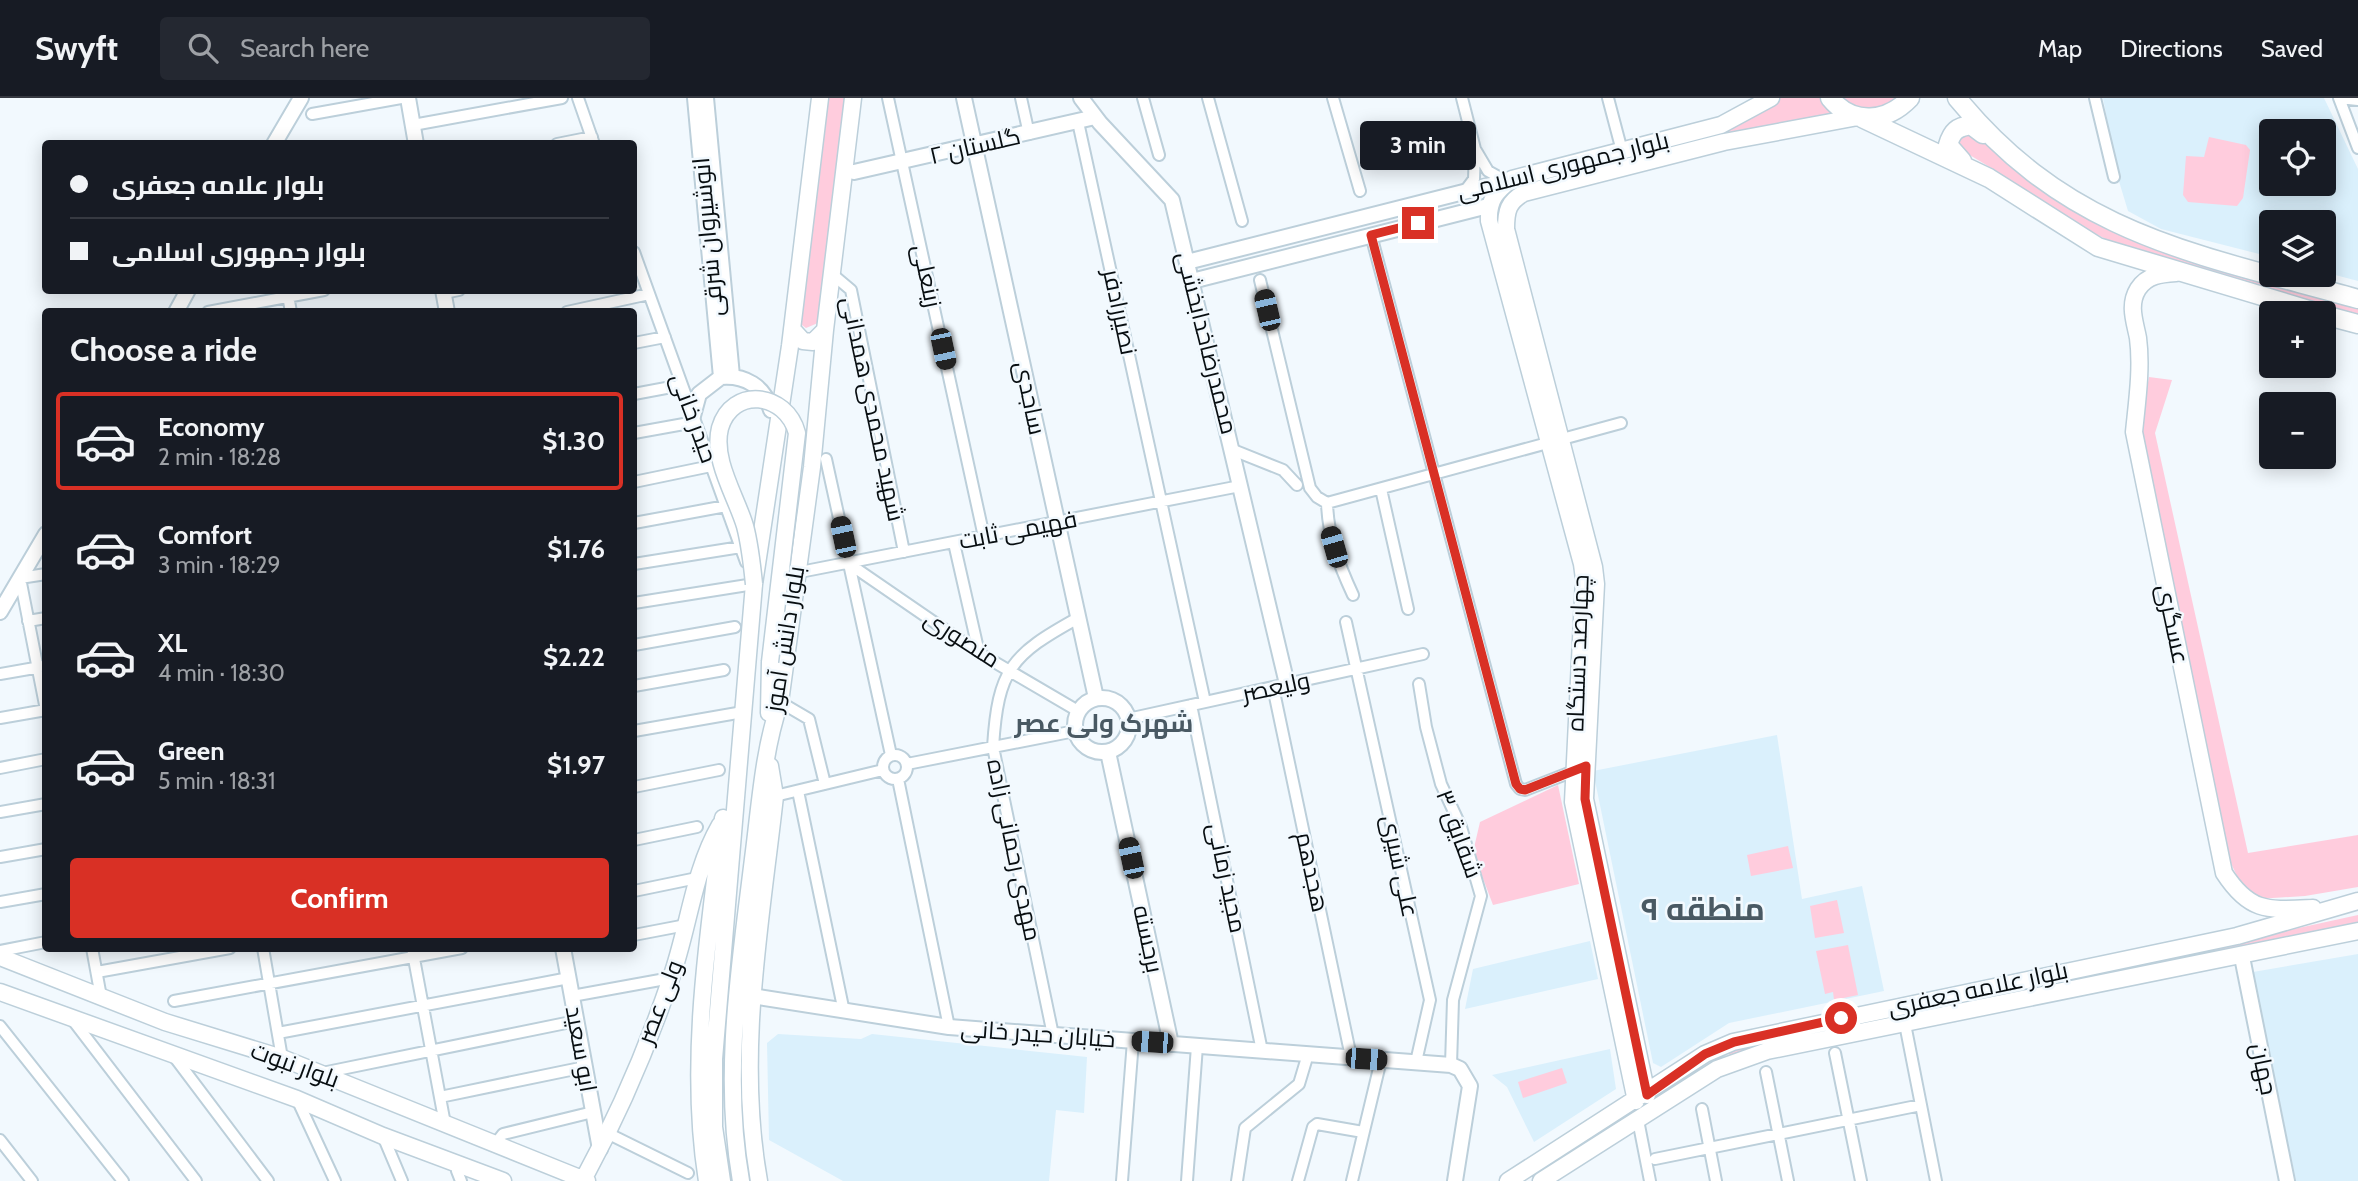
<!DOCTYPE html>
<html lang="en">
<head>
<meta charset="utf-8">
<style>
	body { margin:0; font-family:Cabin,Cairo,sans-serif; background:#242831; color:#f1f3f6; height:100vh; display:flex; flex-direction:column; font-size:26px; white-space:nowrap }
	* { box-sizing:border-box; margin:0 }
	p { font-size:23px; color:#9ea1a6 }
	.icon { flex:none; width:38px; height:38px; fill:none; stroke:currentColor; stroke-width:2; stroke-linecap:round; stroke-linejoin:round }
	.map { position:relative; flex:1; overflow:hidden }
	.sheet { position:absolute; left:42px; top:210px; width:595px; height:644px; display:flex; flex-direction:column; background:#171b24; border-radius:7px; box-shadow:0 4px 18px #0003 }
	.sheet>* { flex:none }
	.banner { position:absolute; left:42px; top:42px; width:595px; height:154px; border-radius:7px; box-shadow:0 4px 18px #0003; display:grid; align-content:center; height:154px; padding:0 28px; background:#171b24 }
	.buttons { position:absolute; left:2259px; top:21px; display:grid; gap:14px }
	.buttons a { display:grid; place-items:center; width:77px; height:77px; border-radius:7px; background:#171b24; box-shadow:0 4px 18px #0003; font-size:35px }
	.end { position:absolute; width:32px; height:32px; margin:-16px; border:9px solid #d93025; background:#fff; box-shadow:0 0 0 4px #fff }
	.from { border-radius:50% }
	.bubble { position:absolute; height:49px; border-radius:7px; background:#171b24; box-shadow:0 4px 18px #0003; font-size:23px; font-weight:700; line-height:49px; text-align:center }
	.car { position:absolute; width:21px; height:42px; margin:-21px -10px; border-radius:9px; box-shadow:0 0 5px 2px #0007; background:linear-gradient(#222 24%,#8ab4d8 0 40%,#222 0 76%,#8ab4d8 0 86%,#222 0) }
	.banner b { display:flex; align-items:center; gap:24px; height:66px; font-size:26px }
	.banner b+b { border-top:2px solid #363941 }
	.banner i { width:18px; height:18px; background:#f1f3f6 }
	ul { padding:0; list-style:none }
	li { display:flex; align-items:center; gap:21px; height:98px; margin:0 14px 10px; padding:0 14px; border:4px solid transparent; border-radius:7px }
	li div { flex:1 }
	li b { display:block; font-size:26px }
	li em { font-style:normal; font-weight:700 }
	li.active { border-color:#d93025 }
	li>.icon { width:63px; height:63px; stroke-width:1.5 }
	h2 { padding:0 28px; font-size:32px; line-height:84px }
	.primary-button { display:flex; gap:14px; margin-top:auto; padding:14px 28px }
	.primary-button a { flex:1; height:80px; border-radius:7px; background:#d93025; color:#fff; font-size:28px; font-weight:700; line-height:80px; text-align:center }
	header { display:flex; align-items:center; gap:42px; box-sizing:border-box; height:98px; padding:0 35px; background:#171b24; border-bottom:2px solid #363941 }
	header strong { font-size:33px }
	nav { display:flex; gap:38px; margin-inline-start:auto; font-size:24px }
	.search { width:490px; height:63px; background:#242831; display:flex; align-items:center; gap:18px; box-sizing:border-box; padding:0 24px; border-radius:7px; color:#9ea1a6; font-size:26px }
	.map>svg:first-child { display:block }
	.built { fill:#daf0fc; fill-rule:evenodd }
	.green { fill:#fcd }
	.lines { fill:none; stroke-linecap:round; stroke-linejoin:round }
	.minor-casing { stroke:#bccfda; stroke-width:14 }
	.tertiary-casing { stroke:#bccfda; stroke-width:18 }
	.secondary-casing { stroke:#bccfda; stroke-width:19 }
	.primary-casing { stroke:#bccfda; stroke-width:21 }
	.minor { stroke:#fff; stroke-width:10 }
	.tertiary { stroke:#fff; stroke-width:14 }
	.secondary { stroke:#fff; stroke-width:16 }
	.primary { stroke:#fff; stroke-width:18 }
	.secondary-bridge-casing { stroke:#bccfda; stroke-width:19; stroke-linecap:butt }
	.secondary-bridge { stroke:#fff; stroke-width:16 }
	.route { stroke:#d93025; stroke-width:9 }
	.labels { text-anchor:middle; stroke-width:5; stroke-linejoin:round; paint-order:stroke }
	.street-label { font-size:24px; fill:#080e11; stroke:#f2f9fe }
	.neighbourhood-label { font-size:26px; font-weight:bold; fill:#495963; stroke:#f2f9fe }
	.district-label { font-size:32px; font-weight:bold; fill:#495963; stroke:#f2f9fe }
</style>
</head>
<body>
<header>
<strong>Swyft</strong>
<div class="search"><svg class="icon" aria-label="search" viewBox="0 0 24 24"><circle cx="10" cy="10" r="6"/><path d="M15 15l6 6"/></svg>Search here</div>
<nav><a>Map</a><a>Directions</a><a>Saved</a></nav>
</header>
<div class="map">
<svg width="2358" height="1083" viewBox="0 0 2358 1083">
	<rect width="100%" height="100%" fill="#f2f9fe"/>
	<path class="built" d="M2103,0H2324L2358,71V183L2324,174V124H2272L2271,159L2161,131L2128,113L2118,80ZM2272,33H2324V86H2272Z
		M1777,637L1802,801L1862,788L1884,893L1729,925L1661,969L1653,965L1593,673Z
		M1590,843L1598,881L1465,911L1473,871Z
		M2358,856V1083H2296L2253,874Z
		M778,936L861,941L872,936L1087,959L1084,1015L1056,1012L1049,1083H843L769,1042L767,945Z
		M1610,951L1616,991L1534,1044L1507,989L1492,977Z"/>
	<path class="green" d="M825,0H848L818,225L806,230L799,225Z
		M1776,0H1825L1845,17L1516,93L1503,92L1722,32Z
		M1842,0H1898C1881,12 1860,16 1842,0Z
		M1967,37L1978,40L2041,91L2087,120L2180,160L2358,208V221L2117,147L2037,105L1998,74L1963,53L1957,43Z
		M2209,39L2246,47L2250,52L2243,100L2237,108L2188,104L2183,97L2186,58L2204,59Z
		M2149,279L2172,282L2155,335L2248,755L2358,737V789L2305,798L2257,801L2241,787L2230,763L2140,329Z
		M1558,687L1579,786L1493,807L1473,754L1480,724Z
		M1788,748L1793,770L1751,778L1747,757Z
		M1837,802L1844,835L1815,840L1810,808Z
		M2358,817V825L2281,842L1730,958L1728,954Z
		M1848,847L1858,897L1834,902L1833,894L1825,896L1816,853Z
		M1562,970L1567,985L1523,1000L1518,984Z"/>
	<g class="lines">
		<defs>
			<path id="minor" d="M578,0L594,46
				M888,0L984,439
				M1021,0L1029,36
				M1143,0L1159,57
				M1208,0L1242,123
				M1333,0L1360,93
				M1462,0L1475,51
				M1608,0L1622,53
				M2095,0L2114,79
				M2358,2L2339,0L2358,50
				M312,16L401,0
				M1078,24L1205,604
				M413,27L562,0
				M557,46L592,39
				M1465,93L1474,81L1475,51L1488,73L1506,83
				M1371,137L1516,686L1520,691L1525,692L1579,671
				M634,154L746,464
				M832,176L851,192L904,454
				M1260,182L1310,390L1317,399L1327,405L1621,325
				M287,192L291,214
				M444,195L459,192
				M208,214L324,192
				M567,214L649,196
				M634,245L665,239
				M634,296L682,287
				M634,335L695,324
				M1233,352L1283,372L1297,387
				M826,361L891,657
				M634,384L711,368
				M1381,391L1408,511
				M1327,405C1328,438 1339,467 1353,497
				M634,425L726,408
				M954,445L979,555
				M848,465L979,555L1078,613
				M634,466L741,449
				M795,475L1240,388
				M634,505L754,486L753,482
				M28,523L46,520
				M1346,524L1430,902L1416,964
				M634,547L735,529
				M0,576L46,568
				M1419,586L1426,629L1441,686L1461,729L1481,798L1453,902L1451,967
				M634,588L724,572
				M1273,589L1351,959
				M780,604L809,621L825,686
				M1191,607L1262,953
				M0,620L46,612L20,480L46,476
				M1128,621L1423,556
				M634,633L743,614
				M883 669a12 12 0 1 1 24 0a12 12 0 1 1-24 0Z
				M907,666L1075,633
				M0,670L46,661
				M898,681L949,929
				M634,689L719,672
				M798,693L844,914
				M775,698L883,672
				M0,714L46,706
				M634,742L697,729
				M0,759L46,751
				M634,793L697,780
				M0,804L46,796
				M634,837L686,827
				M92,850L101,899
				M263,850L282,960
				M412,850L445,1026
				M0,853L46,844
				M97,874L230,850
				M572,898L671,880
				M174,903L462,850
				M72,921L196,1083
				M1905,926L1936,1083
				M0,928L123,1083
				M278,935L569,880
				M1053,937L993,649C998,571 1011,557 1078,520
				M1835,955L1861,1083
				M173,957L268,1083
				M1766,974L1788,1083
				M322,975L576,923
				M440,999L585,969
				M297,1001L335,1083
				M1702,1011L1716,1083
				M1638,1022L1650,1083
				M607,1035L688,1075
				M383,1038L402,1083
				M0,1042L32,1083
				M496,1045L503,1036L593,1014
				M1655,1061L1921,1007
				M457,1073L461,1083
				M1122,1083L1133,943
				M1187,1083L1197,948
				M1237,1083L1245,1030L1299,986L1308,956
				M1298,1083L1313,1029L1317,1026L1363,1034
				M1352,1083L1381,962"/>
			<path id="tertiary" d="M408,0L416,46
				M695,0L721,279
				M706,0L732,278
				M964,0L1096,600
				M1081,0L1100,25L1172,102L1287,586
				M274,46L301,0
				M854,74L1095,19
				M1187,164L1511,82
				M1192,183L1488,108
				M443,192L447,214
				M176,214L188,192
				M693,318L699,296L721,279C745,277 764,288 771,312
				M0,514L46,436
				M1075 627a27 27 0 1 1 54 0a27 27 0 1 1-54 0Z
				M1108,654L1171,946
				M563,850L600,1051
				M2242,859L2287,1083
				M752,898L949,929L1451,967L1460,971L1470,988L1455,1083"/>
			<path id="secondary" d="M2176,175C2161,176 2147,177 2138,191C2128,207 2135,224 2138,240C2142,270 2137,304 2134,334L2224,775C2250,815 2268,812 2313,810
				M792,231L803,243L813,244L825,232
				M769,615L770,564
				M0,859L165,924L282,960L587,1083
				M0,894L297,1001L383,1038L503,1083
				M1647,997L1585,701L1596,486L1594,469L1506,131C1506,113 1508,104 1524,95L1724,44L1858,19
				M1636,1003L1573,704L1584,481L1582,466L1489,123C1488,102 1496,93 1512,81L1721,27L1771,0
				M583,1082C618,1018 648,948 671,880C689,829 693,774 720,727
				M707,1083C688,965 708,838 723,720
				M722,1083L714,1029V961L754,486L790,248L820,0
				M741,1083C722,976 740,868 753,761C760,708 763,654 780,604L812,369L825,232L853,0
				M759,1083C736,955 761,825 775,698L770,668
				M1508,1083L1705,956L1733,944L2237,838L2358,803
				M1541,1083L1717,971L1767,953L2358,833"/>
			<path id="primary" d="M1830,0C1853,28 1887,24 1910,0
				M1957,0C2069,137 2197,156 2358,201
				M1862,20L1989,80L2098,149L2319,215
				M1962,63L1948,47C1952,33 1957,29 1971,27L1983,36
				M2324,217L2358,226"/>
		</defs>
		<use href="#minor" class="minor-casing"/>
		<use href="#tertiary" class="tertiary-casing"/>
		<use href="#secondary" class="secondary-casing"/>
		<use href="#primary" class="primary-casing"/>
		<use href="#minor" class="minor"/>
		<use href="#tertiary" class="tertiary"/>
		<use href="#secondary" class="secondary"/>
		<use href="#primary" class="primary"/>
		<defs>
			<path id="secondary-bridge" d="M754,486C752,466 750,447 745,428C736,398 712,362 720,330C732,288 786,294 797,335L770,564"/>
		</defs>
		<use href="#secondary-bridge" class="secondary-bridge-casing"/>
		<use href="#secondary-bridge" class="secondary-bridge"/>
	</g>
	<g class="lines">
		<path class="route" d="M1418,125L1371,137L1516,686L1520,691L1525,692L1586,668L1585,701L1647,997L1705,956L1734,944L1841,920"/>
	</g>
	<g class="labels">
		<g class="street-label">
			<text transform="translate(975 48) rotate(-13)" y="8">گلستان ۲</text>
			<text transform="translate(1563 68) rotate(-14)" y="8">بلوار جمهوری اسلامی</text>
			<text transform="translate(708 139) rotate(-95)" y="8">انوشیروان شرقی</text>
			<text transform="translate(927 178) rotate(78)" y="8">زینعلی</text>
			<text transform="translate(1120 214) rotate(78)" y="8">نصیررادفر</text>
			<text transform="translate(1207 245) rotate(76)" y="8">محمدرضاخدابخشی</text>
			<text transform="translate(1030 300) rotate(78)" y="8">ساجدی</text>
			<text transform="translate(873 311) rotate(78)" y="8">شهید محمدی همدانی</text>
			<text transform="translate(694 320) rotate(70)" y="8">حیدر خانی</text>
			<text transform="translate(1018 432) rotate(-11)" y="8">فهیمی ثابت</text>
			<text transform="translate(2173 526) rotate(78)" y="8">عسگری</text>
			<text transform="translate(785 541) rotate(-81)" y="8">بلوار دانش آموز</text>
			<text transform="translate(962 541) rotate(33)" y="8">منصوری</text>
			<text transform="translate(1578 555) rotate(-88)" y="8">چهارصد دستگاه</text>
			<text transform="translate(1276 589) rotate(-12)" y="8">ولیعصر</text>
			<text transform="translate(1459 736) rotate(70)" y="8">شقایق ۳</text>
			<text transform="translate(1014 752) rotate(78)" y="8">مهدی رحمانی زاده</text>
			<text transform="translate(1400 768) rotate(78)" y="8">علی شیری</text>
			<text transform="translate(1312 774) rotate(78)" y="8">هجدهم</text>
			<text transform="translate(1227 780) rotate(78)" y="8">مجید زمانی</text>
			<text transform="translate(1148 841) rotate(78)" y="8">برجسته</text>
			<text transform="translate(1978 891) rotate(-12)" y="8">بلوار علامه جعفری</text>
			<text transform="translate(660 904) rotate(-69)" y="8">ولی عصر</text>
			<text transform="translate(1038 936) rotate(4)" y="8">خیابان حیدر خانی</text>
			<text transform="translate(581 951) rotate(80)" y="8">ابو سعید</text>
			<text transform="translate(295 967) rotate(20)" y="8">بلوار نبوت</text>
			<text transform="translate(2264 971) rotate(78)" y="8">جهان</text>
		</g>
		<g class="neighbourhood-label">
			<text x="1104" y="634">شهرک ولی عصر</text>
		</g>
		<g class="district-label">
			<text x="1703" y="822">منطقه ۹</text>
		</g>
	</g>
</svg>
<div class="buttons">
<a><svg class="icon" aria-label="locate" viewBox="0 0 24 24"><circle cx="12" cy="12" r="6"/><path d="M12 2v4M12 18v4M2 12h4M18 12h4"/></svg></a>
<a><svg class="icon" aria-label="layers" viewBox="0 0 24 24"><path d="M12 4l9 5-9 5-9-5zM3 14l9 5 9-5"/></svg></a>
<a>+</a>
<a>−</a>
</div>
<i class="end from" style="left:1841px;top:920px"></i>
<i class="end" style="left:1418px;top:125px"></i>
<div class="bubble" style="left:1360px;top:23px;width:116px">3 min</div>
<i class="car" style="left:1267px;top:212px;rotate:347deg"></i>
<i class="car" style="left:943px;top:251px;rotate:168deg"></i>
<i class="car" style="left:843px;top:439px;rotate:348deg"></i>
<i class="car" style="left:1334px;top:449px;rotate:344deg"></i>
<i class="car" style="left:1131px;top:760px;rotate:348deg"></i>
<i class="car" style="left:1152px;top:944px;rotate:274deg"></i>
<i class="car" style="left:1366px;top:961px;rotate:94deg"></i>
<div class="banner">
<b><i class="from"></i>بلوار علامه جعفری</b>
<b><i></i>بلوار جمهوری اسلامی</b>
</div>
<section class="sheet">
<h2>Choose a ride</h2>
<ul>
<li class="active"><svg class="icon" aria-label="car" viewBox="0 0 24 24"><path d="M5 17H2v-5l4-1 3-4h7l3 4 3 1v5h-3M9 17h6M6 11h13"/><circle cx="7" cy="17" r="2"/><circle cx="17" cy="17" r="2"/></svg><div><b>Economy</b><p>2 min · 18:28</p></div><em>$1.30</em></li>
<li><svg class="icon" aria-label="car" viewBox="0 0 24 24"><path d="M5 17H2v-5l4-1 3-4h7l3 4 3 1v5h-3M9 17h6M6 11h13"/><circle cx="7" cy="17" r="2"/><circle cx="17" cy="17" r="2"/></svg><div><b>Comfort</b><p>3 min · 18:29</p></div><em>$1.76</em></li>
<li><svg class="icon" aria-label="car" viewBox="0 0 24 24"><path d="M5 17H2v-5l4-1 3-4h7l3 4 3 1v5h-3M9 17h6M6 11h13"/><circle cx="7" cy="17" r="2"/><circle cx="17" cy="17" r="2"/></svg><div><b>XL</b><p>4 min · 18:30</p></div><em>$2.22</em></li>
<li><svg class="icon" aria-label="car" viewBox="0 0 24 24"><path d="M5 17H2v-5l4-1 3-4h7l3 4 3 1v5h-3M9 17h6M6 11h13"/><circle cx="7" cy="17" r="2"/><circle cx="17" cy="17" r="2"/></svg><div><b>Green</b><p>5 min · 18:31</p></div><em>$1.97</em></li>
</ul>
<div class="primary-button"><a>Confirm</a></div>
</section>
</div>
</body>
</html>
